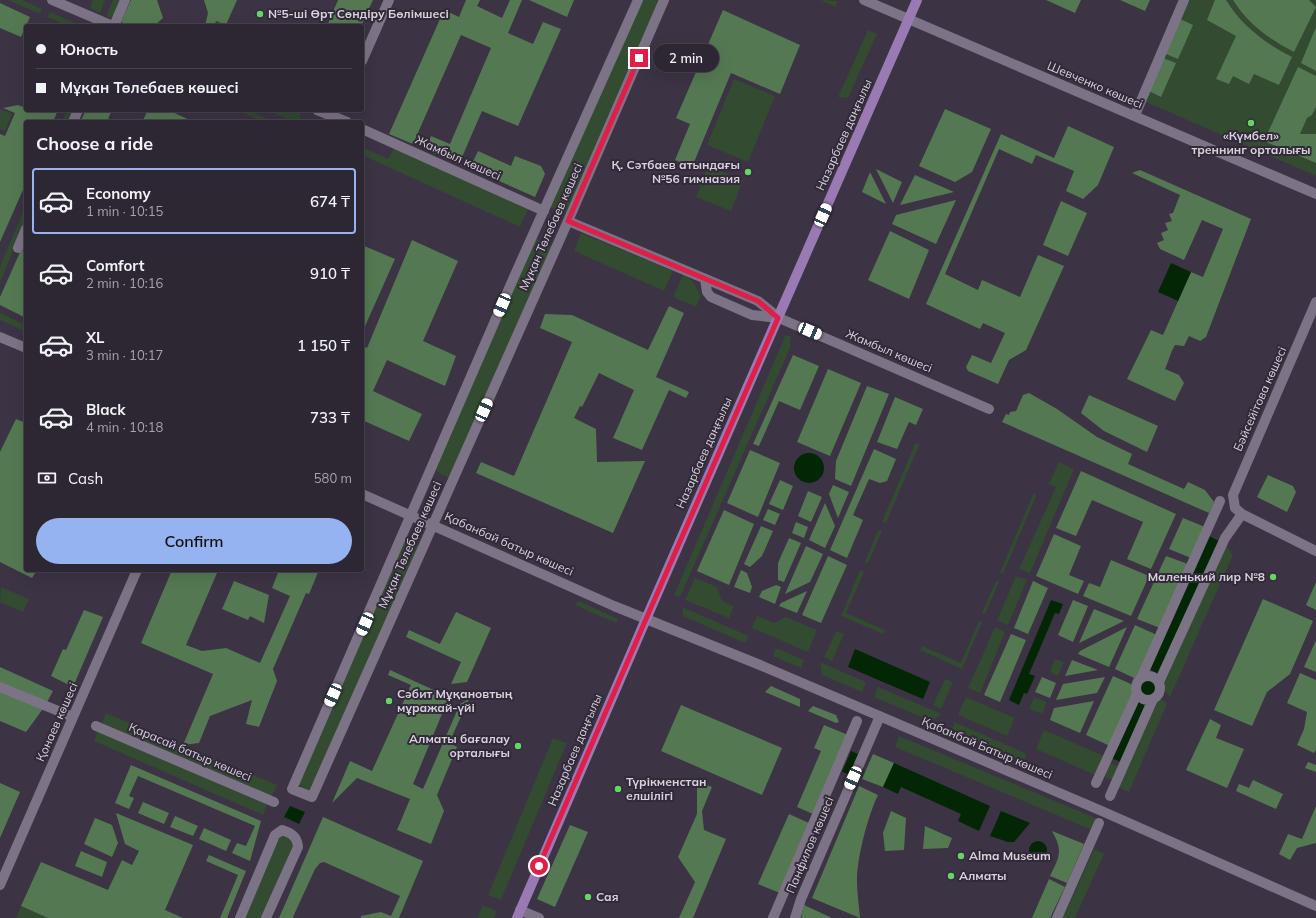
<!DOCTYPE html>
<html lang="en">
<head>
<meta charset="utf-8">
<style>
	body { margin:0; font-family:Mulish,sans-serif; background:#352e3b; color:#f1f3f6; height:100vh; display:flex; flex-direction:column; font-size:15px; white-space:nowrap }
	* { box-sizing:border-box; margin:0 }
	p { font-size:13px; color:#a7a5ac }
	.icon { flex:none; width:22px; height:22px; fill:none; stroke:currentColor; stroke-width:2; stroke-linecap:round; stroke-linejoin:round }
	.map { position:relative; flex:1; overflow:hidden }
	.sheet { position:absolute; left:24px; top:120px; width:340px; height:452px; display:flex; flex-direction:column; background:#2d2633; border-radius:4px; box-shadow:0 4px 16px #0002,0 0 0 1px #48434e }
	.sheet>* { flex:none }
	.top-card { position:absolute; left:24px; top:24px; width:340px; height:88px; border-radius:4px; box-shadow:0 4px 16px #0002,0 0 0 1px #48434e; display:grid; align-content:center; height:88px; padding:0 12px; background:#2d2633 }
	.end { position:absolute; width:18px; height:18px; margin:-9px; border:5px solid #e11d48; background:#fff; box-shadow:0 0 0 2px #fff }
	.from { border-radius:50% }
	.bubble { position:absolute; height:28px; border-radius:14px; background:#2d2633; box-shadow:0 4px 16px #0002,0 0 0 1px #48434e; font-size:13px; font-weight:600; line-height:28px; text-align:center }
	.car { position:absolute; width:12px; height:24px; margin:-12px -6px; border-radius:5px; box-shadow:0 0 3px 1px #0007; background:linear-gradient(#fff 24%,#345 0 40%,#fff 0 76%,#345 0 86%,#fff 0) }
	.top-card b { display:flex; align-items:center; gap:14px; height:38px; font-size:15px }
	.top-card b+b { border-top:1px solid #48434e }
	.top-card i { width:10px; height:10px; background:#f1f3f6 }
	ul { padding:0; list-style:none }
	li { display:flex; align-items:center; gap:12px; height:66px; margin:0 8px 6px; padding:0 4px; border:2px solid transparent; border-radius:4px }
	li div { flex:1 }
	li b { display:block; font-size:15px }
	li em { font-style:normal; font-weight:600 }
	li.on { border-color:#95b2f1 }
	li>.icon { width:36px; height:36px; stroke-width:1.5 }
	h2 { padding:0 12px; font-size:18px; line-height:48px }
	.pay { display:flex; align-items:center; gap:10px; height:44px; padding:0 12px; font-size:15px }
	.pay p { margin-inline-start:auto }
	.primary-button { display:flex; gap:8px; margin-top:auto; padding:8px 12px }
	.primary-button a { flex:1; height:46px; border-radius:24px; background:#95b2f1; color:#111; font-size:16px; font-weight:600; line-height:46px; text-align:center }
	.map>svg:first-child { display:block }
	.green { fill:#324b31 }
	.forest { fill:#547952 }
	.water { fill:#032704 }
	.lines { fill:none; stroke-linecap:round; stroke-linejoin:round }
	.minor { stroke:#7d7386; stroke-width:10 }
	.major { stroke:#9a7ab3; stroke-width:10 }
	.route { stroke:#e11d48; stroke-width:5 }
	.poi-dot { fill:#67d466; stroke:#322939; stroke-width:1.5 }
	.labels { text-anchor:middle; stroke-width:4; stroke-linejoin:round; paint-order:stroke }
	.poi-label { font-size:12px; font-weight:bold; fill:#d8d2dd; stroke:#322939; text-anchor:start }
	.street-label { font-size:12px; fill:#d8d2dd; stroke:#322939 }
</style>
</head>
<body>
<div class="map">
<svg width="1316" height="918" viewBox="0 0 1316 918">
	<rect width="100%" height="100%" fill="#3c3344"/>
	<path class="green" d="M8,0H22L42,9L40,14Z
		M93,0H105L100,13L90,8Z
		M113,0H122L113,19L106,16Z
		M638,0H664L571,215L547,206Z
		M820,0L838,1L835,7Z
		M1188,0H1316V176L1146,102Z
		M50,12L82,26H68L47,17Z
		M868,30L877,34L848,98L838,97Z
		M734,79L775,96L748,162L707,145Z
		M0,109L12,114L5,131L0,129Z
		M67,110H74L69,122H62Z
		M237,110H248L274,122H264Z
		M268,110H291L301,114L298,122H294Z
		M362,147L388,159L394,148L528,209L520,227L362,155Z
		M708,166L743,180L731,211L696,197Z
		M26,205V221L0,282V266Z
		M581,233L673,271L664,291L574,251Z
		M532,237L556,248L453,480L432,469Z
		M683,275C695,280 695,286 701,296L696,307L673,297Z
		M0,313L26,325V332L0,320Z
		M785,336H790V348L680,597L674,595Z
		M920,443L886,523L882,522L915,444Z
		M1059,462L1074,469L1030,573L1019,569L1056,487L1049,484Z
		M1034,492L1036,496L1003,574L1000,573Z
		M878,530L882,531L868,563L865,562Z
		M402,538L424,548L314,793L295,783Z
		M1226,545L1233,555L1170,697L1164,690L1163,681Z
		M860,570L864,572L846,613L885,630L883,634L841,616Z
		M1016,576L1027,580L1008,625L997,620Z
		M695,578L717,587L722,601L734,606L729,618L685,600Z
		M996,581L999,582L985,614L982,613Z
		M1,587L29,599L23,612L0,602Z
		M579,601L618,619L616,623L575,605Z
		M682,607L749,636L745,643L683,616Z
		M757,616L774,623L786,617L817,630L808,652L752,628Z
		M979,621L982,622L962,669L920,650L922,646L961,663Z
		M995,627L1005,632L980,693L968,688Z
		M836,631L844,634L832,661L824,657Z
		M776,648L804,660L801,668L773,656Z
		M1055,659L1064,662L1058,676L1050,672Z
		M820,662L866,682L862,692L822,675Z
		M945,679L953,682L941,709L933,705Z
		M878,687L942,714L931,721L874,697Z
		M966,697L1015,718L1007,736L958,715Z
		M1034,697L1047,702L1042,714L1029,709Z
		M1161,699L1167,704L1129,792L1118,787L1155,703Z
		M106,713L277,785L272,796L102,723Z
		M955,722L1027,754L1023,762L951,731Z
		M98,730L267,805L263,815L94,741Z
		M1044,730L1104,756L1095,775L1036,749Z
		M899,736L1096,818L1092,830L895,747Z
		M553,738L567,743L501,900L488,895Z
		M1109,763L1119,767L1113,780L1103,776Z
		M281,834L292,838L293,846L261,918H242Z
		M1094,849L1104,854L1075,918H1059L1062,913L1065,914Z
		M483,905L497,911L494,918H477Z
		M21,906L48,918H16Z"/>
	<path class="forest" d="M131,0H157L163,18L154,26H129L121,22Z
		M204,0H237L226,25L216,21L214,26H205L208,13Z
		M338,0H373L361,26H327Z
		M466,0H480L477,6L502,18L510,0H522L508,33L533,44L543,22L561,29L518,126L482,111L459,164L426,150L431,136L450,144L491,48L461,35L413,144L389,134L444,10L459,17Z
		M529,0H574L567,17Z
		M1046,0H1081L1075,13Z
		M1120,0H1150L1145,11Z
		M1215,0H1226C1241,25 1266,44 1292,57L1279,85L1254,74L1249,84L1233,76L1229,84L1216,79L1236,36L1207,20Z
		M1233,0H1309L1316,7L1294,52C1269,39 1248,24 1233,0Z
		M0,3L30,17L21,37L0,28Z
		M723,10L800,45L780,94L731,73L692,167L675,160L690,124L676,118Z
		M1180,19L1193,25L1178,59L1166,54Z
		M1316,27V71L1301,63Z
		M1163,58L1176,63L1161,97L1149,91Z
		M1298,67L1316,76V107L1312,115L1307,118L1300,134H1316V163L1264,141Z
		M18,105L26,108V110L37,113L39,110H58L53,122H26V183L0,242V134L5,136L15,113L3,108Z
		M945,109L991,129L972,172L955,182L919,166Z
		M86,110H112L107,122H80Z
		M148,110H168L194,122H142Z
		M1068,126L1114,147L1098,185L1083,199L1066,191L1074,171L1036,155L1032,164L999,149L945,274L978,290L982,280L1020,297L1038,255L1064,266L1026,350L1009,360L998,384L968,371L966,367L972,355L991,363L1005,333L983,323L980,329L926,304L1001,134L1054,158Z
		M478,151L511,166L515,156L541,166L545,174L535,197L470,168Z
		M876,169L902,182L893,203Z
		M1140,170L1251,219L1206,337L1200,341L1189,336L1184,346L1175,345C1170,353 1169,361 1165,369L1179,375L1184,383L1175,401L1127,379L1151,330L1163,335L1191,272L1203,277L1223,229L1202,220L1184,260L1160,249L1157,243L1164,240L1161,233L1168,230L1165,223L1172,221L1169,214L1173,213L1180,195L1132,173Z
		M870,172L886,204L862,192Z
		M915,175L954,192L900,205Z
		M956,200L936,244L892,224L896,215Z
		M1061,201L1087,213L1068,256L1043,245Z
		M890,231L929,250L909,299L868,280Z
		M412,240L458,261L423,341L456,356L445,386L387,360L373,391L422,414L409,441L362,420V346L367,348Z
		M362,245L395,259L362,333Z
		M21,250L26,253V318L0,305V297Z
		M669,306L684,313L656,377L689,392L686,398L669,390L642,450L613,438L634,390L599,373L582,407L580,406L574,418L596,429L597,462L645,461L613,533L476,473L481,462L514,476L572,342L540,328L545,314L572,315L648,350Z
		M793,355L819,366L800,410L779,401L759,446L753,444Z
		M828,369L861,383L830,456L797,442Z
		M867,386L889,394L851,486L835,479L836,461Z
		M1029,393L1057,409L1097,437L1132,454L1128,464L1184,489L1188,482L1205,490L1214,502L1209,513L1002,422L1006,414L1009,415L1010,412L1016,411L1023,395Z
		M1089,395L1158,426L1147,452L1104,431L1081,413Z
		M895,397L923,409L916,425L909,422L897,449L877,442Z
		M16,419L26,423V570H37L32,578L0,562V452Z
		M874,449L896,459L887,481L880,483L869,479L853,515L863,520L847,558L830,550Z
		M750,450L780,463L758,517L727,503Z
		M1081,471L1176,514L1151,569L1127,559L1143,522L1092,500L1076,536L1056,528Z
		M1268,475L1293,486L1296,492L1287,512L1257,497Z
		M780,480L793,486L783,510L769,504Z
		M833,485L849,492L838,518L829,494Z
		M808,491L822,497L811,522L798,516Z
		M825,503L835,526L825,548L809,540Z
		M768,509L780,514L775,525L763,520Z
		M724,510L754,524L729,585L697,571Z
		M1183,518L1205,527L1191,558L1169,549Z
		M796,522L808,527L804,538L792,533Z
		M761,526L773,531L762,556L750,567L744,564Z
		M1054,534L1081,546L1069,575L1084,581L1078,594L1036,576Z
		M789,538L801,543L784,582L778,580V563Z
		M806,546L823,554L810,582L785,594Z
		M828,556L847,565L821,623L802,615Z
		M1166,556L1188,564L1160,628L1137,619Z
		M1111,560L1149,576L1131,616L1083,596L1089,583L1100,587Z
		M172,570H209L217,573L186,645L202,651L226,648L260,663L290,596L272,588L279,570H319L309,594L306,593L273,669L277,681L259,727L246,724L252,700L210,716L199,743L183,745L213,674L141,643Z
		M741,570L747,573L752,587L750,593L734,587Z
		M234,581L269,595L264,623L250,616L248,620L222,609Z
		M1033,581L1048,588L1028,634L1014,628Z
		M1316,582V610L1306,605Z
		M776,585L781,587L775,604L759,597L762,591Z
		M807,591L797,613L779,606L781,603Z
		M1263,599L1313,621L1290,674L1267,692L1252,726L1214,710Z
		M1073,600L1088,606L1073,642L1058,635Z
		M1094,609L1124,621L1079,643Z
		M84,610L103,617L73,687L51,676L63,649L66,650Z
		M456,612L491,628L467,682L451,684L461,662L406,637L409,630L440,644Z
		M1135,625L1157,635L1140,673L1134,678L1115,669Z
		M1127,627L1109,667L1078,654L1080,651Z
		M1011,634L1026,640L1000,702L984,695Z
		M1316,640V672L1304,667Z
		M1072,660L1098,670L1065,676Z
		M0,667L53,691L45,706L26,732L0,721Z
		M390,670L449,697L413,784L423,789L460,704L469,699L449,743L457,747L437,795L444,811L431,844L397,830L410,799L357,778L332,803L350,761L372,771L411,685L388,675Z
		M1300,673L1316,680V750L1314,753L1297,745L1304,729L1307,712L1287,703Z
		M1113,676L1131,684L1133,694L1110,746L1086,735Z
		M1042,677L1056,683L1050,698L1035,692Z
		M1105,677L1097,693L1056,700L1063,684Z
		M771,686L800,699V707L765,692Z
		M1094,701L1080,733L1050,720L1054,708Z
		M681,705L782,748L762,795L661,751Z
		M813,706L836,715L839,722L836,723L808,711Z
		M1210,719L1221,725L1216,738L1244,749L1227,788L1186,770Z
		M824,725L848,735L813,814L797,807L821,751L814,748Z
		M873,754L894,763L883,787L862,779Z
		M1308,762L1316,765V772L1305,768Z
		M131,765L261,821L250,861L232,853L237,843L246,846L255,826L138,776L129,796L134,798L129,809L115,803Z
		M1253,780L1283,794L1276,809L1236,791L1239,784L1249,788Z
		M697,781L712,787L702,811L704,830L726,839L693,918H679L695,882L678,857L697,814Z
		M0,783L20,792L0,838Z
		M859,786L878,795C868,815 857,858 857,880C857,893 859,906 860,918L812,898Z
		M143,802L169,813L164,824L138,813Z
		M1316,806V843L1297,848L1290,860L1279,854L1288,834L1302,839Z
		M891,811L906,818L904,850L885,851L883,833Z
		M116,813L193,845L165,910L183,918H48L21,906L41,862L108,890L122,860L132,865L139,851L125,844Z
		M789,814L809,823L780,893L758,884Z
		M175,816L198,826L193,836L170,827Z
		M323,817L423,861L399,918H361V916L381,912L391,916L400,896L324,862L320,863L315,869L293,917L294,918H279Z
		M95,818L112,825L118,843L112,857L84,844Z
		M570,825L588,832L555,907L537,899Z
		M925,826L952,838L948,848L923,849Z
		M204,828L231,840L226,851L199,839Z
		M1052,831L1084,844L1067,883L1050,876C1060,856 1063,851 1052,831Z
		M81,851L107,862L102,877L75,866Z
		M209,855L246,871L227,918H220L238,875L206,861Z
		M1049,879L1065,887L1050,918H1032Z
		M804,905L832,918H801Z"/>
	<path class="water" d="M1171,263L1191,272L1178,301L1158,292Z
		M794 468a15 15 0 1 1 30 0a15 15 0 1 1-30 0Z
		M1209,536L1219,541L1159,674L1149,669Z
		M1051,600L1063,604L1059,614L1055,613L1029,674L1035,676L1027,694L1024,693L1019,705L1009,700Z
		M855,649L930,682L923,699L848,667Z
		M1138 687a9 9 0 1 1 18 0a9 9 0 1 1-18 0Z
		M1137,700L1147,704L1121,762L1111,758Z
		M851,751L858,754L849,774L842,772Z
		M894,763L990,806L979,831L958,821L961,814L901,787L898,794L883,787Z
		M290,806L305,812L299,824L284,817Z
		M1001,811L1030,823L1014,842H1008L990,836Z
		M1029 850a9 9 0 1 1 18 0a9 9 0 1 1-18 0Z"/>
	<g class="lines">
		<path class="minor" d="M52,0L113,26
			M638,0L514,277L292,789L312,797L568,221L664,0
			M864,0L1316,194
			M114,26L125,0
			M362,61L389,0
			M317,110L347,122
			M1135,115L1184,0
			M73,122L78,110
			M362,129L544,211
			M568,221L758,301L779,318L989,409
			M18,248L26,229
			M705,279L707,292L711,297L752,315L779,318
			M1316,302L1233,495L1235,508L1242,514L1316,551
			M0,337L26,348
			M362,494L614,606L760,665L1104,812L1316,906
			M1136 688a12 12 0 1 1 24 0a12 12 0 1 1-24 0Z
			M1142,676L1220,501
			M1159,682L1225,538L1242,514
			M0,687L73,717
			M96,726L274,802
			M1096,783L1137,694
			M1110,796L1153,699
			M0,885L137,570
			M520,910L539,918
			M240,918L275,835L282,830C291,833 297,836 298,847L266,918
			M773,918L857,721
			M795,918L801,899L880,716
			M1057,918L1099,823"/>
		<path class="major" d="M517,918L646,619L917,0"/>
	</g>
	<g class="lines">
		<path class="route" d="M539,866L646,619L778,318L758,301L568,221L639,58"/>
	</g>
	<g class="poi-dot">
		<circle cx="260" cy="14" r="4"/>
		<circle cx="1251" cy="123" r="4"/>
		<circle cx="748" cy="172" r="4"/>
		<circle cx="1273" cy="577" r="4"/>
		<circle cx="389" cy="701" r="4"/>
		<circle cx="518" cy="746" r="4"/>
		<circle cx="618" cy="789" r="4"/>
		<circle cx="961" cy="856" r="4"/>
		<circle cx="951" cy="876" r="4"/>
		<circle cx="588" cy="897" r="4"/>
	</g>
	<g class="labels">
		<g class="poi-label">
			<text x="268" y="18">№5-ші Өрт Сөндіру Бөлімшесі</text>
			<text x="1251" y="140" text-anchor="middle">«Күмбел»<tspan x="1251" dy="14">треннинг орталығы</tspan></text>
			<text x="740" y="169" text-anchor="end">Қ. Сәтбаев атындағы<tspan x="740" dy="14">№56 гимназия</tspan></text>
			<text x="1265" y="581" text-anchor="end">Маленький лир №8</text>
			<text x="397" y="698">Сәбит Мұқановтың<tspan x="397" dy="14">мұражай-үйі</tspan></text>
			<text x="510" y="743" text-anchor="end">Алматы бағалау<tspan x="510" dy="14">орталығы</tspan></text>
			<text x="626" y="786">Түрікменстан<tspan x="626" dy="14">елшілігі</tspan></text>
			<text x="969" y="860">Alma Museum</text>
			<text x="959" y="880">Алматы</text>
			<text x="596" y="901">Сая</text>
		</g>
		<g class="street-label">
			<text transform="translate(1095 85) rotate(23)" y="4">Шевченко көшесі</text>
			<text transform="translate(844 135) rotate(-66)" y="4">Назарбаев даңғылы</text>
			<text transform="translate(458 158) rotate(24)" y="4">Жамбыл көшесі</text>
			<text transform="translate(551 227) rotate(-66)" y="4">Мұқан Төлебаев көшесі</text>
			<text transform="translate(889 351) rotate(23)" y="4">Жамбыл көшесі</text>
			<text transform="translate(1260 399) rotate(-66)" y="4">Бәйсейітова көшесі</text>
			<text transform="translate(704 453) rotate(-66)" y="4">Назарбаев даңғылы</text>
			<text transform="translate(509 544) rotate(24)" y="4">Қабанбай батыр көшесі</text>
			<text transform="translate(410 545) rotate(-66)" y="4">Мұқан Төлебаев көшесі</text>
			<text transform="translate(57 722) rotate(-66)" y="4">Қонаев көшесі</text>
			<text transform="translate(987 748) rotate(23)" y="4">Қабанбай Батыр көшесі</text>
			<text transform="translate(575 750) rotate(-67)" y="4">Назарбаев даңғылы</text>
			<text transform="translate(190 752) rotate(23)" y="4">Қарасай батыр көшесі</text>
			<text transform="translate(810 845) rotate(-67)" y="4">Панфилов көшесі</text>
		</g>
	</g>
</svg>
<i class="end from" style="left:539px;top:866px"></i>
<i class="end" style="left:639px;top:58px"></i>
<div class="bubble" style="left:653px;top:44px;width:66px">2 min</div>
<i class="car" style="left:823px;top:215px;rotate:24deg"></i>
<i class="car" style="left:502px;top:305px;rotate:203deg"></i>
<i class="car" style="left:810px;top:331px;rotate:113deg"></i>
<i class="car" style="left:484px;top:410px;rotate:24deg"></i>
<i class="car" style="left:365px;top:624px;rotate:204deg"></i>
<i class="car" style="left:333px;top:695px;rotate:204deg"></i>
<i class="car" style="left:853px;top:778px;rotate:204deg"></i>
<div class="top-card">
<b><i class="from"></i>Юность</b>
<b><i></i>Мұқан Төлебаев көшесі</b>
</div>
<section class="sheet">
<h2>Choose a ride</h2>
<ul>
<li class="on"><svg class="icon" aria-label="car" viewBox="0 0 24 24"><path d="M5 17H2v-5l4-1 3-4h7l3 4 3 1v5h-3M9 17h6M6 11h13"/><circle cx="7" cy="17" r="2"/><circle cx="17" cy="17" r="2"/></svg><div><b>Economy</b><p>1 min · 10:15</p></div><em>674 ₸</em></li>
<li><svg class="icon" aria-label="car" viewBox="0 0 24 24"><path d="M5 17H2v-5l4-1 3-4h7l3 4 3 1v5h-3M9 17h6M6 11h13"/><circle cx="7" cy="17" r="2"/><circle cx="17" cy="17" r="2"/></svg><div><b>Comfort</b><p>2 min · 10:16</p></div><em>910 ₸</em></li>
<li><svg class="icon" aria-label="car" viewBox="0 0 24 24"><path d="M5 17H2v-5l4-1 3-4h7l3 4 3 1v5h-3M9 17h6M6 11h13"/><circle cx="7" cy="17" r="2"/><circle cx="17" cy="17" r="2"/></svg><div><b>XL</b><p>3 min · 10:17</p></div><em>1 150 ₸</em></li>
<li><svg class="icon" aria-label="car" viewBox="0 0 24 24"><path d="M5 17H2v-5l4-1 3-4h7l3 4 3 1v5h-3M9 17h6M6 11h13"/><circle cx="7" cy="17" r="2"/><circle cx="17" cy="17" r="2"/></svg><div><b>Black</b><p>4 min · 10:18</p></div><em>733 ₸</em></li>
</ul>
<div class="pay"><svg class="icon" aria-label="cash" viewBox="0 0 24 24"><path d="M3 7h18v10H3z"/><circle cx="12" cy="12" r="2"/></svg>Cash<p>580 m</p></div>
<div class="primary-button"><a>Confirm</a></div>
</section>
</div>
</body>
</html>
